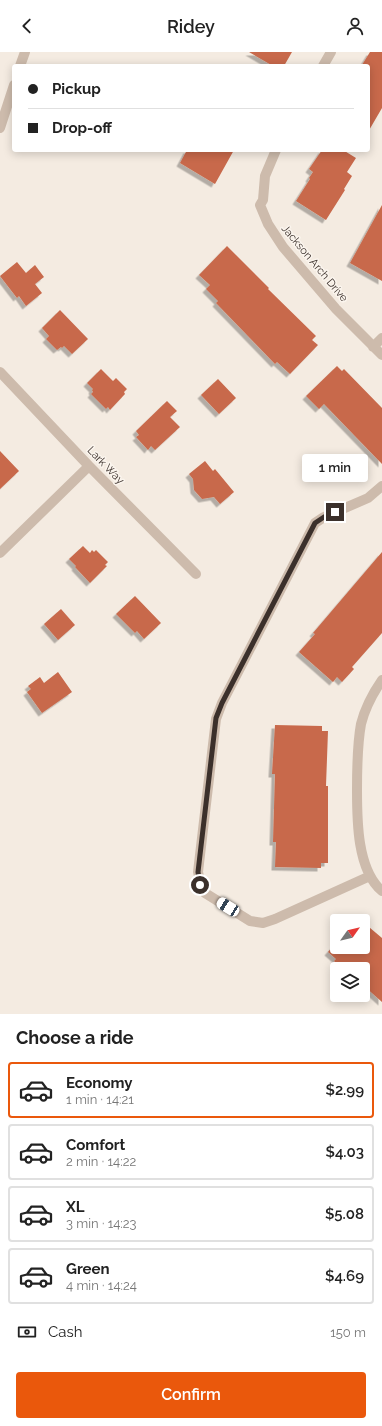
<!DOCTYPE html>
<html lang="en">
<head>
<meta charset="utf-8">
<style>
	body { margin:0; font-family:Raleway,sans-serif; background:#f6f6f6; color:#222; height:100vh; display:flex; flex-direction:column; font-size:15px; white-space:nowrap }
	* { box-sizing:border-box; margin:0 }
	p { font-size:13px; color:#767676 }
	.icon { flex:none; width:22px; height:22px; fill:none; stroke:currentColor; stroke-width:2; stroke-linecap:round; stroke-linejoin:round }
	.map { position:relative; height:962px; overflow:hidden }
	.drawer { display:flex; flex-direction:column; background:#fff; flex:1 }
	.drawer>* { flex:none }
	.banner { position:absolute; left:12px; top:12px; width:358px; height:88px; border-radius:4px; box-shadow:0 2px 10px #0003; display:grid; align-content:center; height:88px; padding:0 16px; background:#fff }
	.needle { width:26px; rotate:56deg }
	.tools { position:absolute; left:330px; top:862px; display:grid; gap:8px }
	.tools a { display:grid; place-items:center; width:40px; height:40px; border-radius:4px; background:#fff; box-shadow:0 2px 10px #0003; font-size:20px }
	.end { position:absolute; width:18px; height:18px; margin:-9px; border:5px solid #3b302b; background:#fff; box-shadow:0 0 0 2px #fff }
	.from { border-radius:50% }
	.bubble { position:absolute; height:28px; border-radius:4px; background:#fff; box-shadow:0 2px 10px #0003; font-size:13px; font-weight:600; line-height:28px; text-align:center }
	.car { position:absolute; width:12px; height:24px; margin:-12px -6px; border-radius:5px; box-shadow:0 0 3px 1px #0007; background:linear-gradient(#fff 24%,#345 0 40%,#fff 0 76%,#345 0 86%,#fff 0) }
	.banner b { display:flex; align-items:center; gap:14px; height:38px; font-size:15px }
	.banner b+b { border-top:1px solid #e0e0e0 }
	.banner i { width:10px; height:10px; background:#222 }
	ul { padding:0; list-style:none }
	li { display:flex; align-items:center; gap:12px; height:56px; margin:0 8px 6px; padding:0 8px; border:2px solid #e0e0e0; border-radius:4px }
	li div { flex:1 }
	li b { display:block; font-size:15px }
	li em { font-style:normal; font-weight:600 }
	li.selected { border-color:#ea580c }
	li>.icon { width:36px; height:36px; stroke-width:1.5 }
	h2 { padding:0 16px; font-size:18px; line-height:48px }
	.pay { display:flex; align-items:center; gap:10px; height:44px; padding:0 16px; font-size:15px }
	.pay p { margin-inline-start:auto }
	.cta { display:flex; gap:8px; margin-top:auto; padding:8px 16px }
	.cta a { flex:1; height:46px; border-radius:4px; background:#ea580c; color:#fff; font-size:16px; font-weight:600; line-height:46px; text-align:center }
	header { display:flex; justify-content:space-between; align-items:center; height:52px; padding:0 16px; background:#fff; font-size:18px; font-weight:600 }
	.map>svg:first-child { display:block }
	.building { fill:#c8694b; filter:url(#shadow) }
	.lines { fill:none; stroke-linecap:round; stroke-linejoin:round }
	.minor { stroke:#cdbbac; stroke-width:10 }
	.route { stroke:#3b302b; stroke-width:5 }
	.labels { text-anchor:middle; stroke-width:3; stroke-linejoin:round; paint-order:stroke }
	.street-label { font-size:11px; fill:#3b302b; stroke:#fbf5ee }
</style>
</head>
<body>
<header><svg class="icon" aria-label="back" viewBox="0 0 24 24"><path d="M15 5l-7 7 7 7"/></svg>Ridey<svg class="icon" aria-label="person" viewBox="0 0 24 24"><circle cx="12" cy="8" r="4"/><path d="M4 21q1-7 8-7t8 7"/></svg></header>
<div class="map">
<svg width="382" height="962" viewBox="0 0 382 962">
	<defs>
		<filter id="shadow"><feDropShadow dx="-3.5" dy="3.5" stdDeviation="0" flood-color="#0004"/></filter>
	</defs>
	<rect width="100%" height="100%" fill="#f4ebe1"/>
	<path class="building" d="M249,0H292L284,14H273Z
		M370,0H382V56L368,80V14L362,13Z
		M187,98H234L215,132L180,111Z
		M322,98H343L356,106L347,120L352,124L344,137L345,138L326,168L296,149L310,127L309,126L313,120L309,117Z
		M382,153V229L350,211Z
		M227,194L269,236L268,237L316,284L312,288L318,293L290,322L277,310L275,312L216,251L218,249L206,237L210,233L199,223Z
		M17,210L26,221L35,213L44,225L35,232L42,241L26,254L19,244L17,246L0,224Z
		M60,258L88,287L72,302L64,294L62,296L61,295L57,298L46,287L49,284L42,276Z
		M337,314L342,319L344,317L382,356V412L324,352L319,357L306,344Z
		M101,317L113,329L116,326L127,337L124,340L125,342L110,358L108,355L106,357L91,342L93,340L92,338L93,337L87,331Z
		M218,327L236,346L219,362L201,343Z
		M167,349L177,359L170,365L180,375L155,398L151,394L148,398L136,385L139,383L136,379Z
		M0,399L19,419L0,437Z
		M205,409L213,419L215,417L234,440L220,452L214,445L202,447L194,438L193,427L189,422Z
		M83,494L90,501L92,498L94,500L96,498L108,510L105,513L107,514L90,531L75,515L76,514L69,507Z
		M382,500V581L352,615L354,617L342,630L337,625L333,630L299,600L315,582L313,581Z
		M135,544L161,571L144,587L137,579L135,581L116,562Z
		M61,557L75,573L58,588L44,572Z
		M58,620L72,640L42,661L27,640L31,637L28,634L40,625L44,631Z
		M275,673L322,674V679H328L326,734H328V811H321V816L275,815L276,790H273L275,722H272Z
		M363,870L382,886V950L363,933V917H343L334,909L336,907L328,900L337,890V895H363Z"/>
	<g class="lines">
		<path class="minor" d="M20,14L25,0
			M323,14L331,0
			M0,76L14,33
			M276,98L265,124L263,148L260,153L268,172L283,195L336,257L382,303
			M373,295L382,286
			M0,320L89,414L196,522
			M0,501L89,414
			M382,628C373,641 365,656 361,672C357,694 357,716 357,738C357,768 357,818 382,839
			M370,824L275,867L263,871L250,869L205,841L201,833L198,820L216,667L222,651L315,471L324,465L368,446L382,434"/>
	</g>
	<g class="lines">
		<path class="route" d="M200,833L198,820L216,666L222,651L315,471L324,465L335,460"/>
	</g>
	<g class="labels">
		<g class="street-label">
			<text transform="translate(315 211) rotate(50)" y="4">Jackson Arch Drive</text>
			<text transform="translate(106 413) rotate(46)" y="4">Lark Way</text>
		</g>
	</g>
</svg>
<div class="tools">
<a><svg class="needle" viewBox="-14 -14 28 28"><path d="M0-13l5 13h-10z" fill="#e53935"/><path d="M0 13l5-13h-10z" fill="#767676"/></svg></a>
<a><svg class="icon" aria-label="layers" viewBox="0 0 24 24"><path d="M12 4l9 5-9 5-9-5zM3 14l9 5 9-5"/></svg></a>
</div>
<i class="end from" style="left:200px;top:833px"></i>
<i class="end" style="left:335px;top:460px"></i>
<div class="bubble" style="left:302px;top:402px;width:66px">1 min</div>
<i class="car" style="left:228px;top:855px;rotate:302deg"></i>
<div class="banner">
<b><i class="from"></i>Pickup</b>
<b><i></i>Drop-off</b>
</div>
</div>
<section class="drawer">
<h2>Choose a ride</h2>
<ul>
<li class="selected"><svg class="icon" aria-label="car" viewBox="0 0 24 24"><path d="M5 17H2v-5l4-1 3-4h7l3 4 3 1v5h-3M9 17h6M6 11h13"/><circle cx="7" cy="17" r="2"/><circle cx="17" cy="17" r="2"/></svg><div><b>Economy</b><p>1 min · 14:21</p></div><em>$2.99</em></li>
<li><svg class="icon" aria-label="car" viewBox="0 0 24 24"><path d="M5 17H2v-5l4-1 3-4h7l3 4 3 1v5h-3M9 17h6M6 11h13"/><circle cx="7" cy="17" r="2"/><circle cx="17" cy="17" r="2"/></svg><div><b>Comfort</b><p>2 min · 14:22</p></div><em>$4.03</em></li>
<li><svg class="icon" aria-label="car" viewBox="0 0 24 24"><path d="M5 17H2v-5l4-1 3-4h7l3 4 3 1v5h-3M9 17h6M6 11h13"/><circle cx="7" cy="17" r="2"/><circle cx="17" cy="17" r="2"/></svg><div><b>XL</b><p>3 min · 14:23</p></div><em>$5.08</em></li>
<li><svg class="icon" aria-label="car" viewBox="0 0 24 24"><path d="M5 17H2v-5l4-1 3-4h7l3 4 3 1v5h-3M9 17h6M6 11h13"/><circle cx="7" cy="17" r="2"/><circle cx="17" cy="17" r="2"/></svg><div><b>Green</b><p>4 min · 14:24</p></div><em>$4.69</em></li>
</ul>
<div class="pay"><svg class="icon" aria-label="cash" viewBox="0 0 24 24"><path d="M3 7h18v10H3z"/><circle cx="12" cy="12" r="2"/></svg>Cash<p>150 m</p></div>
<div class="cta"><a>Confirm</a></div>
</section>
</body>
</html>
